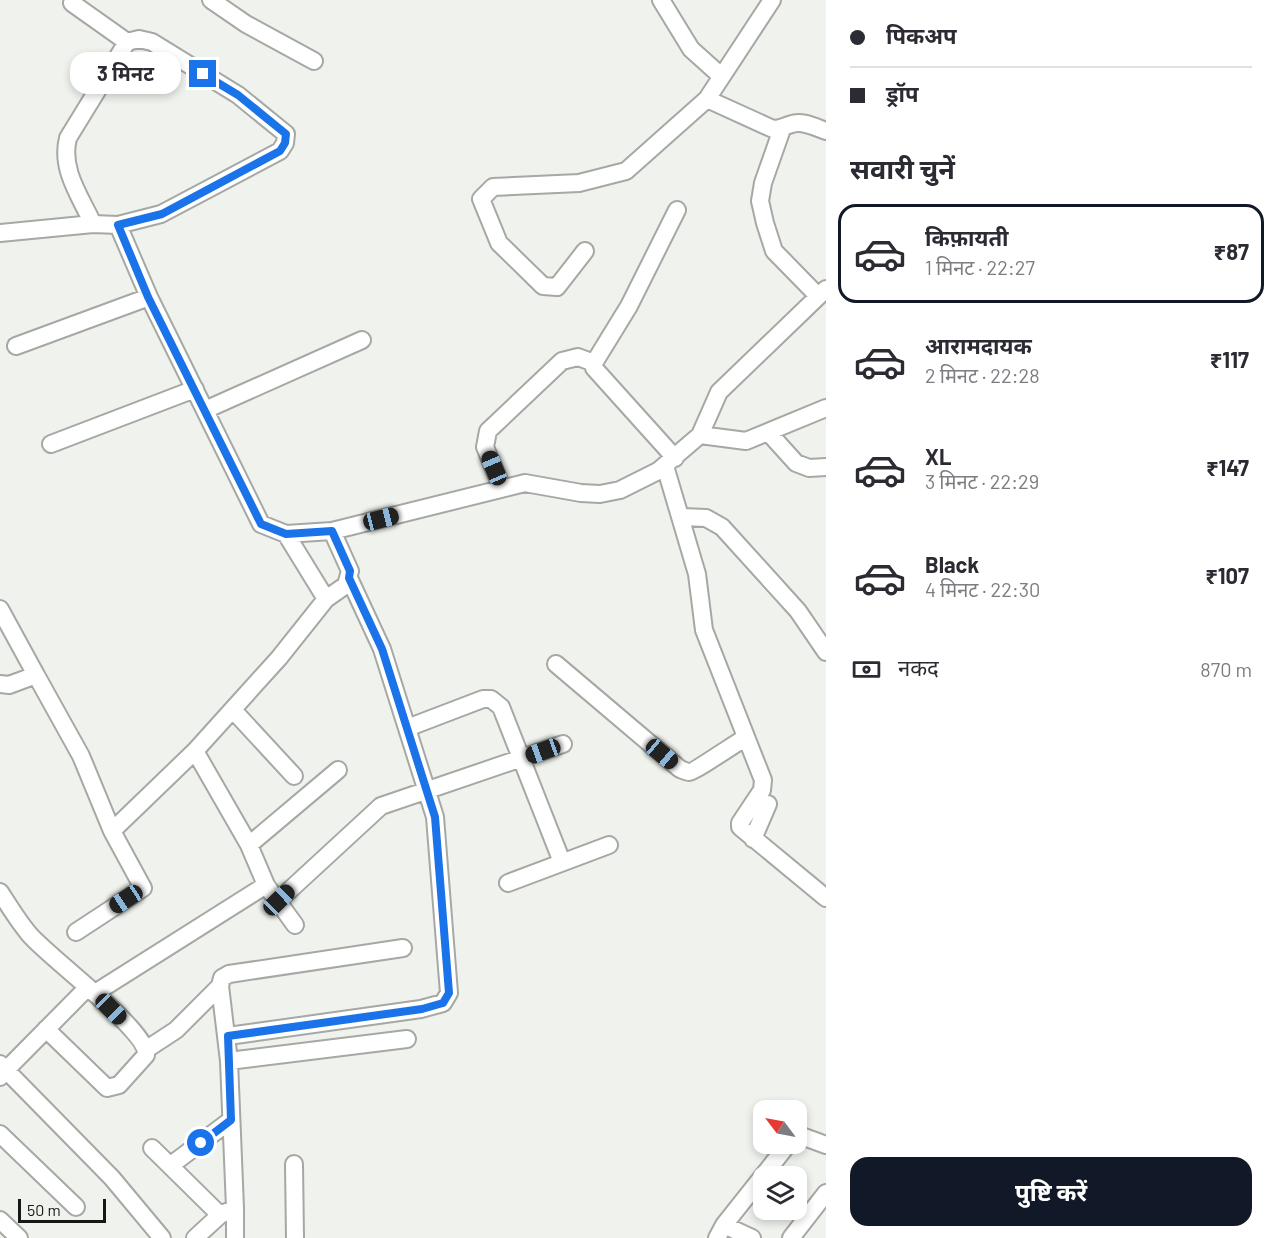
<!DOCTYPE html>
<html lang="hi">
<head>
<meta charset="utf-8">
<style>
	body { margin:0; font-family:Barlow,"Noto Sans Devanagari",sans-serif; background:#f2f2f3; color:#2b2b33; height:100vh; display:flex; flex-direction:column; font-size:22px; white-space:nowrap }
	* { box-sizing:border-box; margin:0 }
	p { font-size:20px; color:#7c7c81 }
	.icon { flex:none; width:33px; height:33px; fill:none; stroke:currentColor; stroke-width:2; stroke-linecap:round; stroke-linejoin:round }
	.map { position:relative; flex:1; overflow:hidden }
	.sheet { display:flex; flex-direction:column; background:#fff; width:450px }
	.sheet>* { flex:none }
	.top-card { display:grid; align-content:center; height:132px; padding:0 24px; background:#fff }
	.needle { width:39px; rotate:302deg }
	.buttons { position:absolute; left:753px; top:1100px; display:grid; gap:12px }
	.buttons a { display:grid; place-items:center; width:54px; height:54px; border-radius:12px; background:#fff; box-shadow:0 3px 9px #0003; font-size:30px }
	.scale { position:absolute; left:18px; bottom:15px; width:88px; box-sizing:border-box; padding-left:6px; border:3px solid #171816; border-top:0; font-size:16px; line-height:21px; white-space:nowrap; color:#171816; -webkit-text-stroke:4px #eff2ed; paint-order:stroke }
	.end { position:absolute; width:27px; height:27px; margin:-14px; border:8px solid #1a73e8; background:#fff; box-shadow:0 0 0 3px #fff }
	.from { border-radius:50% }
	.bubble { position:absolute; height:42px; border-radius:18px; background:#fff; box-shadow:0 3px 9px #0003; font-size:20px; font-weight:700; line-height:42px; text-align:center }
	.car { position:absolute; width:18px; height:36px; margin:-18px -9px; border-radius:8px; box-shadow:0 0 4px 2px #0007; background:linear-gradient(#222 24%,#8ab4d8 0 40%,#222 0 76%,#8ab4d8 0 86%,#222 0) }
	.top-card b { display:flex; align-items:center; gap:21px; height:57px; font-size:22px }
	.top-card b+b { border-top:2px solid #e1e1e2 }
	.top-card i { width:15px; height:15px; background:#2b2b33 }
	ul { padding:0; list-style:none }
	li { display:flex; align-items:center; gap:18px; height:99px; margin:0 12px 9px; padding:0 12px; border:3px solid transparent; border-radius:18px }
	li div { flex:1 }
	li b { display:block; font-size:22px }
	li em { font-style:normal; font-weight:700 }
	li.selected { border-color:#111827 }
	li>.icon { width:54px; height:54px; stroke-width:1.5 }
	h2 { padding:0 24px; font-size:27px; line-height:72px }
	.pay { display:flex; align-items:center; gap:15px; height:66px; padding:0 24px; font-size:22px }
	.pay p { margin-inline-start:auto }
	.action { display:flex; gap:12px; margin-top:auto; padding:12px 24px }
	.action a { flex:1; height:69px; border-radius:18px; background:#111827; color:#fff; font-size:24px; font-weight:700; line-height:69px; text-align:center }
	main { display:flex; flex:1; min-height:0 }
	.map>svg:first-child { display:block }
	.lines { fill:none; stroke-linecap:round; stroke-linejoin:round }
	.minor-casing { stroke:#a5a8a3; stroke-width:20 }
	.minor { stroke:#fff; stroke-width:16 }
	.route { stroke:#1a73e8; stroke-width:8 }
</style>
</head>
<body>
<main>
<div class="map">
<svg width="826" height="1238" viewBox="0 0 826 1238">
	<rect width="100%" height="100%" fill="#eff2ed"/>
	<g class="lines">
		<defs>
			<path id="minor" d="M211,0L246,24L314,61
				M661,0L691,49L721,76
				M772,0L707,99L773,129C782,129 784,126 792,124C802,120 817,128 826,131
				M72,3L127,42L68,138C60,169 80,196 93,224
				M782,129L763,183L760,201L765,223L774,251L818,296
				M118,225L161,214L280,151L285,143L286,134L238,95L152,42L139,39L127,42
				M0,233L93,224L118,225L149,297L261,524L286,534L332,531L525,483L581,493L600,494L620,490L658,471L700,435L719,392L826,289
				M585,251L557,287L543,286L499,243L481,199L493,187L579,183L626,171L707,99
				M16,346L149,297
				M205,410L362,340
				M768,432L796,463L809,468L826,467
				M700,435L746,441L826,408
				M51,444L195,389
				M675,458L594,368V363L629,306L677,210
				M665,466L697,574L704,630L763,780L762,790L740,823V827L826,898
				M502,488L485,447L488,431L562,361L578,357L594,363
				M682,517L706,518L722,527L798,611L826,652
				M286,534L326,599
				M0,609L36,675L9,685L0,684
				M556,664L680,769C683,770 687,772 689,772C694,772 736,743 745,738
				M36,675L81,756L112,831
				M233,710L294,776
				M407,728L483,699H491L501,707L562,862
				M753,839L768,804
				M249,845L338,770
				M508,883L609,845
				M0,892C9,906 18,921 29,934C48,957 149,1031 146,1055L119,1085L107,1088L46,1029
				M279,900L381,806L563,744
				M295,925L266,885L249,845L195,751L279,658L326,599L346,585L350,571L332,531
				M76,932L143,888L112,831L195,751
				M95,993L266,885
				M228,1036L421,1009L443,1003L449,993L435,817L382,649L349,578
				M147,1049L176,1030L220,986
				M229,1061L407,1039
				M0,1064L6,1070L88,987
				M0,1077L6,1070L112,1178L162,1238
				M0,1134L76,1207
				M796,1134L826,1145
				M152,1148L220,1215
				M294,1164L295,1238
				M171,1165L231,1120
				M0,1220L19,1238
				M724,1225L752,1238
				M195,1238L220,1215L235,1208L229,1061L220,986L222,978L229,974L403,948
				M235,1238V1208
				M717,1238L724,1225L789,1143
				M791,1238L826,1193"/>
		</defs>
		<use href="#minor" class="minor-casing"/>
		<use href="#minor" class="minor"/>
	</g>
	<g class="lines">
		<path class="route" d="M201,1143L231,1120L228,1036L422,1009L443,1003L449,993L435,817L382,649L349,578L350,571L332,531L286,534L261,524L148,297L118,225L162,214L280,151L285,143L286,134L238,95L203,74"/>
	</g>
</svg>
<div class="buttons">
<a><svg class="needle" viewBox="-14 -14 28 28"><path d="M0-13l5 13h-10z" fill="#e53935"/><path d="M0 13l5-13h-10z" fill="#7c7c81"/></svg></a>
<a><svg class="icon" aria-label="layers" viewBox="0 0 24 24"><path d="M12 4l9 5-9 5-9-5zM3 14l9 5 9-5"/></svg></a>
</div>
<div class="scale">50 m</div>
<i class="end from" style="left:201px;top:1143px"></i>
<i class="end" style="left:203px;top:74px"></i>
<div class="bubble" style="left:70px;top:52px;width:111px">3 मिनट</div>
<i class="car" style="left:494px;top:468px;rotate:337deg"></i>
<i class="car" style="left:381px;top:519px;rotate:76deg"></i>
<i class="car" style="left:543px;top:751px;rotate:250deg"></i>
<i class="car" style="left:662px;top:754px;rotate:130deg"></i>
<i class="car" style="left:126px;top:899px;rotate:237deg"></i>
<i class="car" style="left:279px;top:900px;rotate:46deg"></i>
<i class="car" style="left:111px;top:1009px;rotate:135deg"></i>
</div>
<section class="sheet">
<div class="top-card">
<b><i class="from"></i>पिकअप</b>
<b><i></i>ड्रॉप</b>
</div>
<h2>सवारी चुनें</h2>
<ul>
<li class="selected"><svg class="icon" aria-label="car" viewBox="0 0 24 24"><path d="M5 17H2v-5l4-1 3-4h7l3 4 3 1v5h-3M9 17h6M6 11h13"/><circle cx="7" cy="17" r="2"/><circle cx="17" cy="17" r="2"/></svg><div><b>किफ़ायती</b><p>1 मिनट · 22:27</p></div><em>₹87</em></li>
<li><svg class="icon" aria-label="car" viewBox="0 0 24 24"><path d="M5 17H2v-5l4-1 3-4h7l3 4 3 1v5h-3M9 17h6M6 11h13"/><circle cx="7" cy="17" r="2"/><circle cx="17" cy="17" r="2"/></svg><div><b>आरामदायक</b><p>2 मिनट · 22:28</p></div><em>₹117</em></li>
<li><svg class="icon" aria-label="car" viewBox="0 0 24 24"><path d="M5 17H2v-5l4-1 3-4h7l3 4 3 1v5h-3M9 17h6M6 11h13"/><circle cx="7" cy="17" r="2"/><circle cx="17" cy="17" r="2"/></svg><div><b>XL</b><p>3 मिनट · 22:29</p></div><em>₹147</em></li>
<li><svg class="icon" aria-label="car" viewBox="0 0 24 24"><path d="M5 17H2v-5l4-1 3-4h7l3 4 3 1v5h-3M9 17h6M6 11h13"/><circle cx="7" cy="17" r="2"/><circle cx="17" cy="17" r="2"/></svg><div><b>Black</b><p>4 मिनट · 22:30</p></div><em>₹107</em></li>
</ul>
<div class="pay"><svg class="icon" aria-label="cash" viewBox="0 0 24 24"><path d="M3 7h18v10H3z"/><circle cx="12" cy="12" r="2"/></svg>नकद<p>870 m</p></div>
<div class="action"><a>पुष्टि करें</a></div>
</section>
</main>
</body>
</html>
